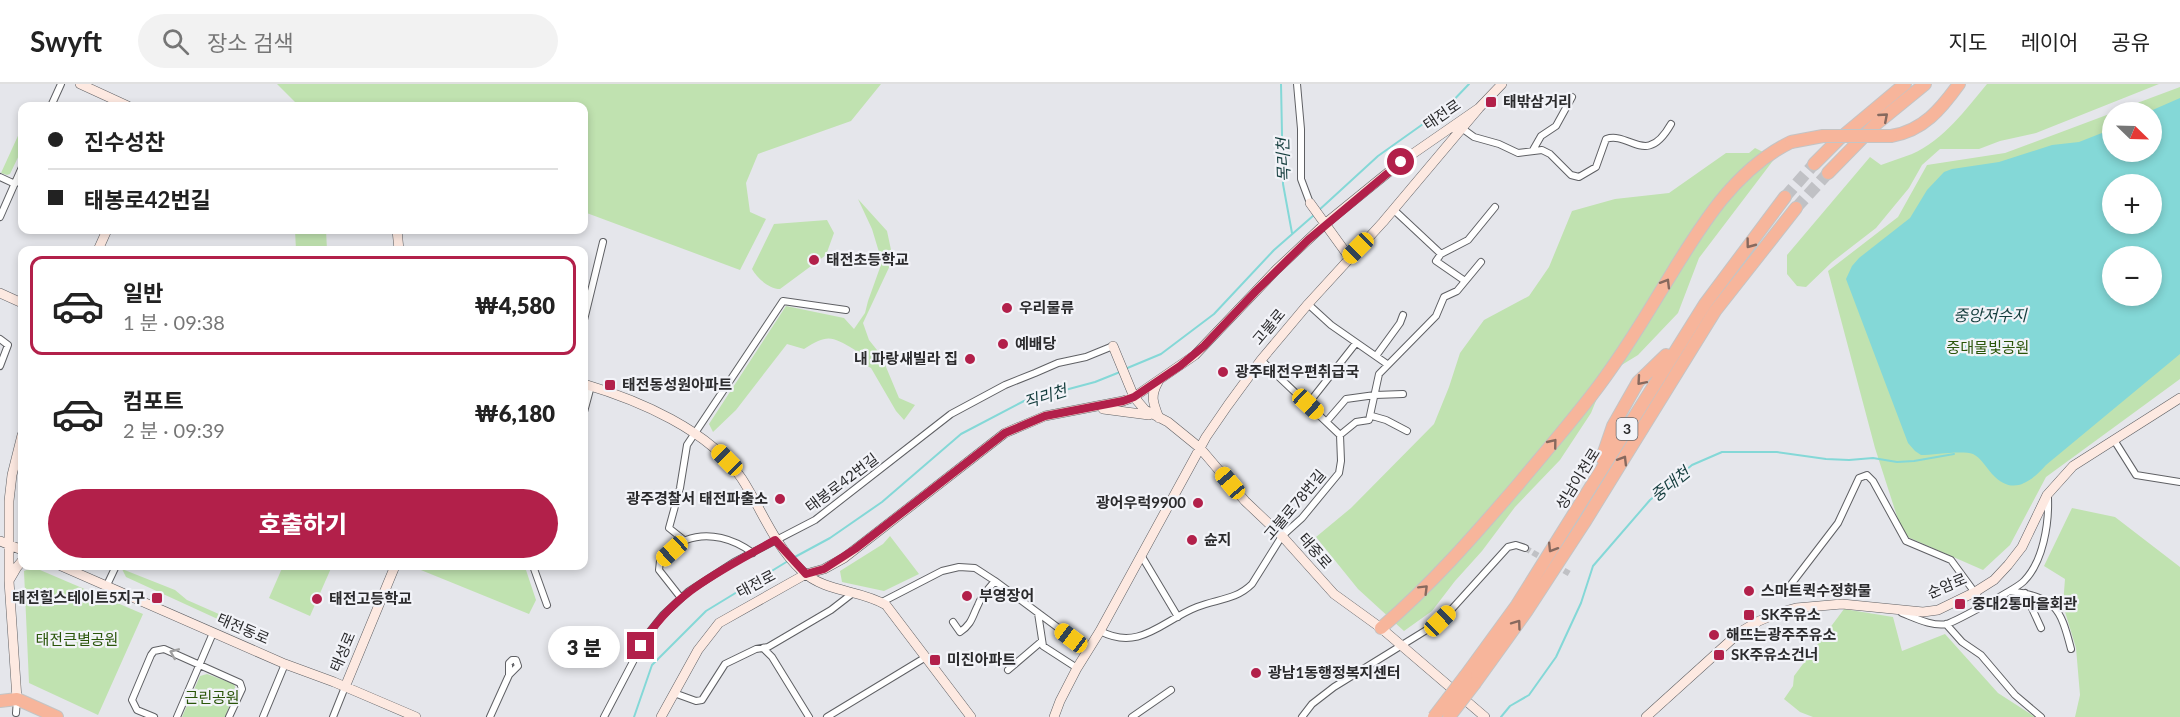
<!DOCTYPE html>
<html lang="ko">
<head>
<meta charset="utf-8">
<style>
	body { margin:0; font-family:Lato,"Noto Sans KR",sans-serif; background:#f2f2f2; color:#222; height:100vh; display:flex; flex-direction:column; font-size:22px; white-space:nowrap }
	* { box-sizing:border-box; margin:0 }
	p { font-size:20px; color:#767676 }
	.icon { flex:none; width:33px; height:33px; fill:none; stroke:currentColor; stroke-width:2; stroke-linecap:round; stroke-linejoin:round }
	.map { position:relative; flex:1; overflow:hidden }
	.panel { position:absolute; left:18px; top:162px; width:570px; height:324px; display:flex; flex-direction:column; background:#fff; border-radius:12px; box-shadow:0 3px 9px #0003 }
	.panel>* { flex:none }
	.hud { position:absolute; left:18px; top:18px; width:570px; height:132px; border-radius:12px; box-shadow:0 3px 9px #0003; display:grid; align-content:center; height:132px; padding:0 30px; background:#fff }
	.needle { width:39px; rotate:113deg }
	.tools { position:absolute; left:2102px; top:18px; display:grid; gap:12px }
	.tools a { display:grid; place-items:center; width:60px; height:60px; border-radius:50%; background:#fff; box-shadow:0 3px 9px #0003; font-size:30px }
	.end { position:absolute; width:27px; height:27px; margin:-14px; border:8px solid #b2204a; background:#fff; box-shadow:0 0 0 3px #fff }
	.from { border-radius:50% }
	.bubble { position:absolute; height:42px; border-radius:21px; background:#fff; box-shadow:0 3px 9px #0003; font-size:20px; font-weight:800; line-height:42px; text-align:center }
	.car { position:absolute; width:18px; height:36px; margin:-18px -9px; border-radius:8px; box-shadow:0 0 4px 2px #0007; background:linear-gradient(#f5c518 24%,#345 0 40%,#f5c518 0 76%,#345 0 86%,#f5c518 0) }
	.hud b { display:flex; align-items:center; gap:21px; height:57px; font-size:22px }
	.hud b+b { border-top:2px solid #e0e0e0 }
	.hud i { width:15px; height:15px; background:#222 }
	ul { padding:10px 0 0; list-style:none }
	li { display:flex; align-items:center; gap:18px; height:99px; margin:0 12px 9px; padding:0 18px; border:3px solid transparent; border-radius:12px }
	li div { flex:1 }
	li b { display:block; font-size:22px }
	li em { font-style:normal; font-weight:800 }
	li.selected { border-color:#b2204a }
	li>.icon { width:54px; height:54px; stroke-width:1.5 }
	.button { display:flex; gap:12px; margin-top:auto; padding:12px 30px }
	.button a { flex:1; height:69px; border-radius:36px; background:#b2204a; color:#fff; font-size:24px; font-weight:800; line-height:69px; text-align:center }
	header { display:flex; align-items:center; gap:36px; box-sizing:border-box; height:84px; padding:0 30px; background:#fff; border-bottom:2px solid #e0e0e0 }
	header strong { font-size:28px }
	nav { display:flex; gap:33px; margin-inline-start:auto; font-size:21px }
	.search { width:420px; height:54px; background:#f2f2f2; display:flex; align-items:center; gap:15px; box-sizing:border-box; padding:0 21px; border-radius:33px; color:#767676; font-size:22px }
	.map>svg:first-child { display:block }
	.green { fill:#c0e2b0; fill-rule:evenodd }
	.water { fill:#84d8d7; fill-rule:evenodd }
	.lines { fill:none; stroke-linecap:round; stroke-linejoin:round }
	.stream { stroke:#84d8d7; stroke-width:2 }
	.street-tunnel { stroke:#c0c1c5; stroke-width:6; stroke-dasharray:6 3; stroke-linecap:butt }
	.highway-tunnel { stroke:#c0c1c5; stroke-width:12; stroke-dasharray:12 6; stroke-linecap:butt }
	.street-casing { stroke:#5f6064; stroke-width:8 }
	.secondary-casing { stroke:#5f6064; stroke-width:10 }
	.highway-casing { stroke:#c4c4c4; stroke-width:14 }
	.street { stroke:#fff; stroke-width:6 }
	.secondary { stroke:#fde9e1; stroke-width:9 }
	.highway { stroke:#f7b59b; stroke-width:12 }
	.highway-bridge-casing { stroke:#c4c4c4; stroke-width:14; stroke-linecap:butt }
	.highway-bridge { stroke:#f7b59b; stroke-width:12 }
	.oneway { stroke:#87695e }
	.oneway2 { stroke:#a0a0a0 }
	.route { stroke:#b2204a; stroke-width:8 }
	.poi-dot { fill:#b2204a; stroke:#f2f3f8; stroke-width:2 }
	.labels { text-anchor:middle; stroke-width:4.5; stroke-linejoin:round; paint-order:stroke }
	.shield { fill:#f2f3f8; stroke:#67676a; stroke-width:1.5 }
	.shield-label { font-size:14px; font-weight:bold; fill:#2b2b2d }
	.poi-label { font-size:15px; font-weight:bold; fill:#2b2b2d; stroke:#f2f3f8; text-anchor:start }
	.street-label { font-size:15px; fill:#2b2b2d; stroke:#f2f3f8 }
	.park-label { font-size:15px; fill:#2a5509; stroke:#f2f3f8 }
	.water-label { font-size:16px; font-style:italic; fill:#143d3d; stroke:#f2f3f8 }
</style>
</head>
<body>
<header>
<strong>Swyft</strong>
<div class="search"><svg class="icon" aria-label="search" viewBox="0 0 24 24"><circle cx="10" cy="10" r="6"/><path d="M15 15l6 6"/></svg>장소 검색</div>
<nav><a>지도</a><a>레이어</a><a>공유</a></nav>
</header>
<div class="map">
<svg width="2180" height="633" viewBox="0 0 2180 633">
	<rect width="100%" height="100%" fill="#e5e6eb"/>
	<path class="green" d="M277,0H881L851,37L758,70L746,99L750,128L766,135L740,186L584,128V22H299Z
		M1987,0H2159L2036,49L2000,57L1979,65H1940L1922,81L1909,104L1876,144L1832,178L1806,203L1797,202L1787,190V171L1870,73L1881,81C1891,77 1902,74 1912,70C1944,56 1965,26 1987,0Z
		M2180,3V295L2046,393L2010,461L1983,486L1903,451L1875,364L1828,187L1898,133L1927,81L2005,69L2112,29V68H2151V28H2113ZM2112,100H2151V140H2112ZM2112,172H2151V212H2112Z
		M22,43V65L10,90L7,91L1,89Z
		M1755,64L1775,74L1699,174L1678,229L1638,271L1607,290L1591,329L1560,376L1515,423L1482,467L1455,497L1432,527L1404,547L1358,505L1316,453L1351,424L1434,340L1449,303L1460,269L1484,236L1529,212L1549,183L1572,127L1615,115L1669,109L1726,69H1749Z
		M858,115L887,147L893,175L863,239L869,256L881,271L899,314L915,321L904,336L896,327L871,284L857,277L855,266C831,252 828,250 804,265L787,260L736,326L713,348L709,340L786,222L844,234L854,245L865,229L868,217L882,178L872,145Z
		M827,136L834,149L826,171L780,205C769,205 757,194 752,185L774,140Z
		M295,146H326L327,166H296Z
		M2072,424L2115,433L2180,483V633H2075L2080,611L2076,564L2063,521L2065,495L2044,482Z
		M890,452L919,490L884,507L842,498L840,487L883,460Z
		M283,482H332L310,532L269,514Z
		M411,482L525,483L536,516L529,530Z
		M33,483L143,530L98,631L29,599L24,487Z
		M122,485L175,506L187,516L237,538L235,543L126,493Z
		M1844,525L1893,533L1902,567L1945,550L1998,609L2035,633H1813L1800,628L1784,615L1793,602L1794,592Z
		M207,590L234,600L236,606L225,633H182L200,592Z"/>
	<path class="water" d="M2180,14V270L2046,381C2030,399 2012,412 1992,390C1986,383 1981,374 1973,370C1962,366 1934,371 1921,371L1915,367L1908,359L1846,195L1852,182L1859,174L1910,134L1927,106L1944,88L1952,85L1999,78L2052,61L2079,58L2112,45V68H2151V28H2148ZM2112,100H2151V140H2112ZM2112,172H2151V212H2112Z"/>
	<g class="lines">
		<path class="stream" d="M1281,0L1283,100L1292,149
			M1318,127L1378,72L1447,23L1469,0
			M1125,285L1161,270L1214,230L1274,166L1314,131
			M793,474L830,454L882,418L961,350L1024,317L1095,298L1120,288
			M634,633L652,581L706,527L788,477
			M1501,633L1510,622L1529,611L1556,573L1581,519L1593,482L1650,416L1692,381L1722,368H1777L1826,375L1849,376L1873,374L1897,378L1914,377L1954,370"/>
		<path class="street-tunnel" d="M1525,464L1570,490"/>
		<path class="highway-tunnel" d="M1785,113L1814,80
			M1796,124L1828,89"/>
		<defs>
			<path id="street" d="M1297,0L1301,45V95L1310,119
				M51,22L61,0
				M1463,45L1474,53L1499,60L1518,69L1542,66L1550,70L1571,91L1579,93L1596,83L1606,55C1630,47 1646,84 1671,40
				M1533,66L1541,52L1556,42L1572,13
				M0,93L15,100
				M1394,126L1441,170
				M0,133L22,83
				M1465,197L1436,177L1441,170L1468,156L1495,123
				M1308,220L1331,241L1387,280
				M584,236L603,158
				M0,255L8,261L0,282
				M1376,272L1400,239L1403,231
				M1261,276L1340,351
				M1308,320L1356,259
				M584,328L591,302
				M1372,332L1386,336L1407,347
				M1327,337L1346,315L1375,311L1403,310
				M2114,356L2136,391L2180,398
				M684,456L669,444L680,404L687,361L783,217L846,226
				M1141,471L1178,533
				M533,482L547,521
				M107,501L116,482
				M1789,503L1838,439L1859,394L1867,391L1873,397L1906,457L1951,476L1984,521
				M2010,507C2055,514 2060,522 2071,565
				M2025,509L2041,544
				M681,514L659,486L660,477C668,471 677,460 686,456C709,447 734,455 753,469
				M882,518L942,487L959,483L975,484L995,497L1088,566
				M1038,529L1043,562L1077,584
				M1902,529C1915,534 1933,543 1947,540C1956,537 2018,504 2024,497C2043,478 2049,440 2048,414
				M953,538L960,548C972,540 972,533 978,521C981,512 989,504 995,497
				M1946,540L1962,558L1981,571L2015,611L2041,633
				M1100,547C1140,568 1163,536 1197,523C1217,515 1236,516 1252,500L1282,452L1302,434L1339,389L1341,377L1340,351L1356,338L1369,336L1379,290L1436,232L1444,213L1457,207L1481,178
				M763,564L772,573L809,633
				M1008,586L1042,557
				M674,609L696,617L702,616L725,580L756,565L768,563L831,526L853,509
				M16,629L17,615
				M154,633L137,626L132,616L151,571L154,567L164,565L240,599L242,605L229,633
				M177,633L213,549
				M263,633L285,580
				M333,633L345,603
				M490,633L509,591L518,582L516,576H512L509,579V591
				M604,633L647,551L663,531L689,507L734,478L815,436L951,330L1005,301L1035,289L1058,279L1086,273L1113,262
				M827,633L926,573
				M1132,633L1171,606
				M1302,633L1312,620L1334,603L1441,537L1508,463L1516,461L1525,464"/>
			<path id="secondary" d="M80,0L128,22
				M1310,119L1349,173
				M397,146L399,166
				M98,166L107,146
				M0,209L22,219
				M1113,262L1134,313L1145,326L1168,338L1200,364L1245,417L1282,452L1334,510L1381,544L1485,633
				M1158,298C1150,312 1153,319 1159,334
				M584,300C638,316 710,346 742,395C762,426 774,461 802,487C826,509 859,505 886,521L971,633
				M1103,325L1149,331
				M0,457L22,466
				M61,482L285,580L334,598L416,633
				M10,495L17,483L22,477
				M345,603L395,482
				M17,615L9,497V417L12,391L22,351
				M661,633L698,566L719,539L806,490L824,485L844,474L1005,349L1045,332L1123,317L1134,313L1195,271L1276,186L1326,139L1401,78L1479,24
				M1054,633L1060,617L1077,584L1100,547L1206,353L1228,321L1261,276L1308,220L1383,138L1479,24L1502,0
				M1646,633L1740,548L1759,537L1778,529L1796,524L1842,520L1923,528L1938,526L1975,508L1994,496L2008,481L2022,463L2047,411L2073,382L2180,314"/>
			<path id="highway" d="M1891,52C1923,47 1941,25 1959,0
				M1814,80L1838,56L1905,0
				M1828,89L1876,40L1925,0
				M1602,374L1613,342L1638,298L1666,271
				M1381,544C1432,500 1472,454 1516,403C1541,373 1567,343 1591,312C1616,280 1638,245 1659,210C1694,154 1729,88 1791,58
				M1466,591L1517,521L1705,220L1785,113
				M1475,599L1526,528L1584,439L1715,227L1796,124
				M0,617L17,615L57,633"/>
		</defs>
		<use href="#street" class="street-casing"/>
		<use href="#secondary" class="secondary-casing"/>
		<use href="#highway" class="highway-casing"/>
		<use href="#street" class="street"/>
		<use href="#secondary" class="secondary"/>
		<use href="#highway" class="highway"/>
		<defs>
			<path id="highway-bridge" d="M1791,58L1823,52H1891
				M1434,633L1466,591
				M1449,633L1475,599"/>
		</defs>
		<use href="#highway-bridge" class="highway-bridge-casing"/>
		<use href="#highway-bridge" class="highway-bridge"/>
	</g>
	<defs><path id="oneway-chevron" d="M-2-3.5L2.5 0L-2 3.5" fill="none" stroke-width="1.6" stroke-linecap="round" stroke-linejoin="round" transform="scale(1.5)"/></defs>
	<g class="oneway">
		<use href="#oneway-chevron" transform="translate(1884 33) rotate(-41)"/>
		<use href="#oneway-chevron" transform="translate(1750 160) rotate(127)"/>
		<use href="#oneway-chevron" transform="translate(1666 199) rotate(-59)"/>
		<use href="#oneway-chevron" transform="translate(1641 297) rotate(131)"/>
		<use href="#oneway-chevron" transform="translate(1553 359) rotate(-51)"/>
		<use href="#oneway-chevron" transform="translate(1623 376) rotate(-59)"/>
		<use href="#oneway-chevron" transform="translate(1552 464) rotate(122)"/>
		<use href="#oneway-chevron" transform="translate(1424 505) rotate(-45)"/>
		<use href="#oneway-chevron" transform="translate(1517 540) rotate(-54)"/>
	</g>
	<use class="oneway2" href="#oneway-chevron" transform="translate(174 569) rotate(-157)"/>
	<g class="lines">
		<path class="route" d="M641,562C673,507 723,486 775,456L806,490L824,485L855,465L1005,349L1045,332L1123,317L1134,313L1180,282L1204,262L1256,207L1308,156L1401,78"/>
	</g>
	<g class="poi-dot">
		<rect x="1485" y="12" width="12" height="12" rx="3"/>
		<circle cx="814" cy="176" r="6"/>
		<circle cx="1007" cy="224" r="6"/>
		<circle cx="1003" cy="260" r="6"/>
		<circle cx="970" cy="275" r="6"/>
		<circle cx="1223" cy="288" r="6"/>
		<rect x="604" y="295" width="12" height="12" rx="3"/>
		<circle cx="780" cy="415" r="6"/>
		<circle cx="1198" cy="419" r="6"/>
		<circle cx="1192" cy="456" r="6"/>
		<circle cx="1749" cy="507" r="6"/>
		<circle cx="967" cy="512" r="6"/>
		<rect x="151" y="508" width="12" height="12" rx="3"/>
		<circle cx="317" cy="515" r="6"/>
		<rect x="1954" y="514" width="12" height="12" rx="3"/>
		<rect x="1743" y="525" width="12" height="12" rx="3"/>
		<circle cx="1714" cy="551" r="6"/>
		<rect x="1713" y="565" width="12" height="12" rx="3"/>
		<rect x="929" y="570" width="12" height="12" rx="3"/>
		<circle cx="1256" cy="589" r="6"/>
	</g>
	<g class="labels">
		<rect class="shield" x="1616.5" y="334" width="21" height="22" rx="4.5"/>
		<g class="shield-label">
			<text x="1627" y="350">3</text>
		</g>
		<g class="poi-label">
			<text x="1503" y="23">태밖삼거리</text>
			<text x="826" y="181">태전초등학교</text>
			<text x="1019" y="229">우리물류</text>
			<text x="1015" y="265">예배당</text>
			<text x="958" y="280" text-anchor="end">내 파랑새빌라 집</text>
			<text x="1235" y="293">광주태전우편취급국</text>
			<text x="622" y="306">태전동성원아파트</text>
			<text x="768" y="420" text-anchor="end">광주경찰서 태전파출소</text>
			<text x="1186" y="424" text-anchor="end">광어우럭9900</text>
			<text x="1204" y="461">슌지</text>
			<text x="1761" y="512">스마트퀵수정화물</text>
			<text x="979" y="517">부영장어</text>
			<text x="145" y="519" text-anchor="end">태전힐스테이트5지구</text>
			<text x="329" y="520">태전고등학교</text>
			<text x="1972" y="525">중대2통마을회관</text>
			<text x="1761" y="536">SK주유소</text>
			<text x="1726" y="556">해뜨는광주주유소</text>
			<text x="1731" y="576">SK주유소건너</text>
			<text x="947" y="581">미진아파트</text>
			<text x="1268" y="594">광남1동행정복지센터</text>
		</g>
		<g class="street-label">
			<text transform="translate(1442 31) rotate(-34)" y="5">태전로</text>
			<text transform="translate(1269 243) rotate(-50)" y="5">고불로</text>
			<text transform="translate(1578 395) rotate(-58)" y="5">성남이천로</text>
			<text transform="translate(842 399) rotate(-37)" y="5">태봉로42번길</text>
			<text transform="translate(1295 421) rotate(-50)" y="5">고불로78번길</text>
			<text transform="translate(1315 467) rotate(49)" y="5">태중로</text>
			<text transform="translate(756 500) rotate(-28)" y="5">태전로</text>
			<text transform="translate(1947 502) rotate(-23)" y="5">순암로</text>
			<text transform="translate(243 545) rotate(23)" y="5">태전동로</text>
			<text transform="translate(343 568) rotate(-67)" y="5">태성로</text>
		</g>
		<g class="park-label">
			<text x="1988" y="269">중대물빛공원</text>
			<text x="77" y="561">태전큰별공원</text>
			<text x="212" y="619">근린공원</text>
		</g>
		<g class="water-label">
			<text transform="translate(1283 76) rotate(-92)" y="6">목리천</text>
			<text x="1990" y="237">중앙저수지</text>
			<text transform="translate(1045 312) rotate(-17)" y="6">직리천</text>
			<text transform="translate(1670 400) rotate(-39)" y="6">중대천</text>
		</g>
	</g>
</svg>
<div class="tools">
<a><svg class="needle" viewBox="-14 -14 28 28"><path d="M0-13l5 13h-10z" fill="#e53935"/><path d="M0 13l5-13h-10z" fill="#767676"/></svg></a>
<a>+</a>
<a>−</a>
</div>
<i class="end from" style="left:1401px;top:78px"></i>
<i class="end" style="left:641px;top:562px"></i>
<div class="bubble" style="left:548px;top:542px;width:72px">3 분</div>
<i class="car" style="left:1358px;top:164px;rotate:225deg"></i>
<i class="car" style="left:1308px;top:320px;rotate:133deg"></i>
<i class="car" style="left:727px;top:376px;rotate:315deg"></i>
<i class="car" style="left:1230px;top:399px;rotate:320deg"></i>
<i class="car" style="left:672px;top:467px;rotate:228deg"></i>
<i class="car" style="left:1440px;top:537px;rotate:46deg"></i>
<i class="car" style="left:1071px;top:554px;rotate:307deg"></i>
<div class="hud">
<b><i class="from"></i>진수성찬</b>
<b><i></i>태봉로42번길</b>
</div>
<section class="panel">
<ul>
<li class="selected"><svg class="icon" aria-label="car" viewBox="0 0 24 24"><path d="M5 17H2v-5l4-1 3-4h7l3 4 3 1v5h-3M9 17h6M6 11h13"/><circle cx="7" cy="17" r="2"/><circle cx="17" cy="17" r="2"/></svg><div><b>일반</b><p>1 분 · 09:38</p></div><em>₩4,580</em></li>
<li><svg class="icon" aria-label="car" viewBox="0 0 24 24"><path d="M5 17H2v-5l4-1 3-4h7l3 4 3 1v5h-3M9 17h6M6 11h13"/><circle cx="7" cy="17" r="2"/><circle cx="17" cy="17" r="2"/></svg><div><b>컴포트</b><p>2 분 · 09:39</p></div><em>₩6,180</em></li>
</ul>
<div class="button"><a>호출하기</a></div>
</section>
</div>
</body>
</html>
